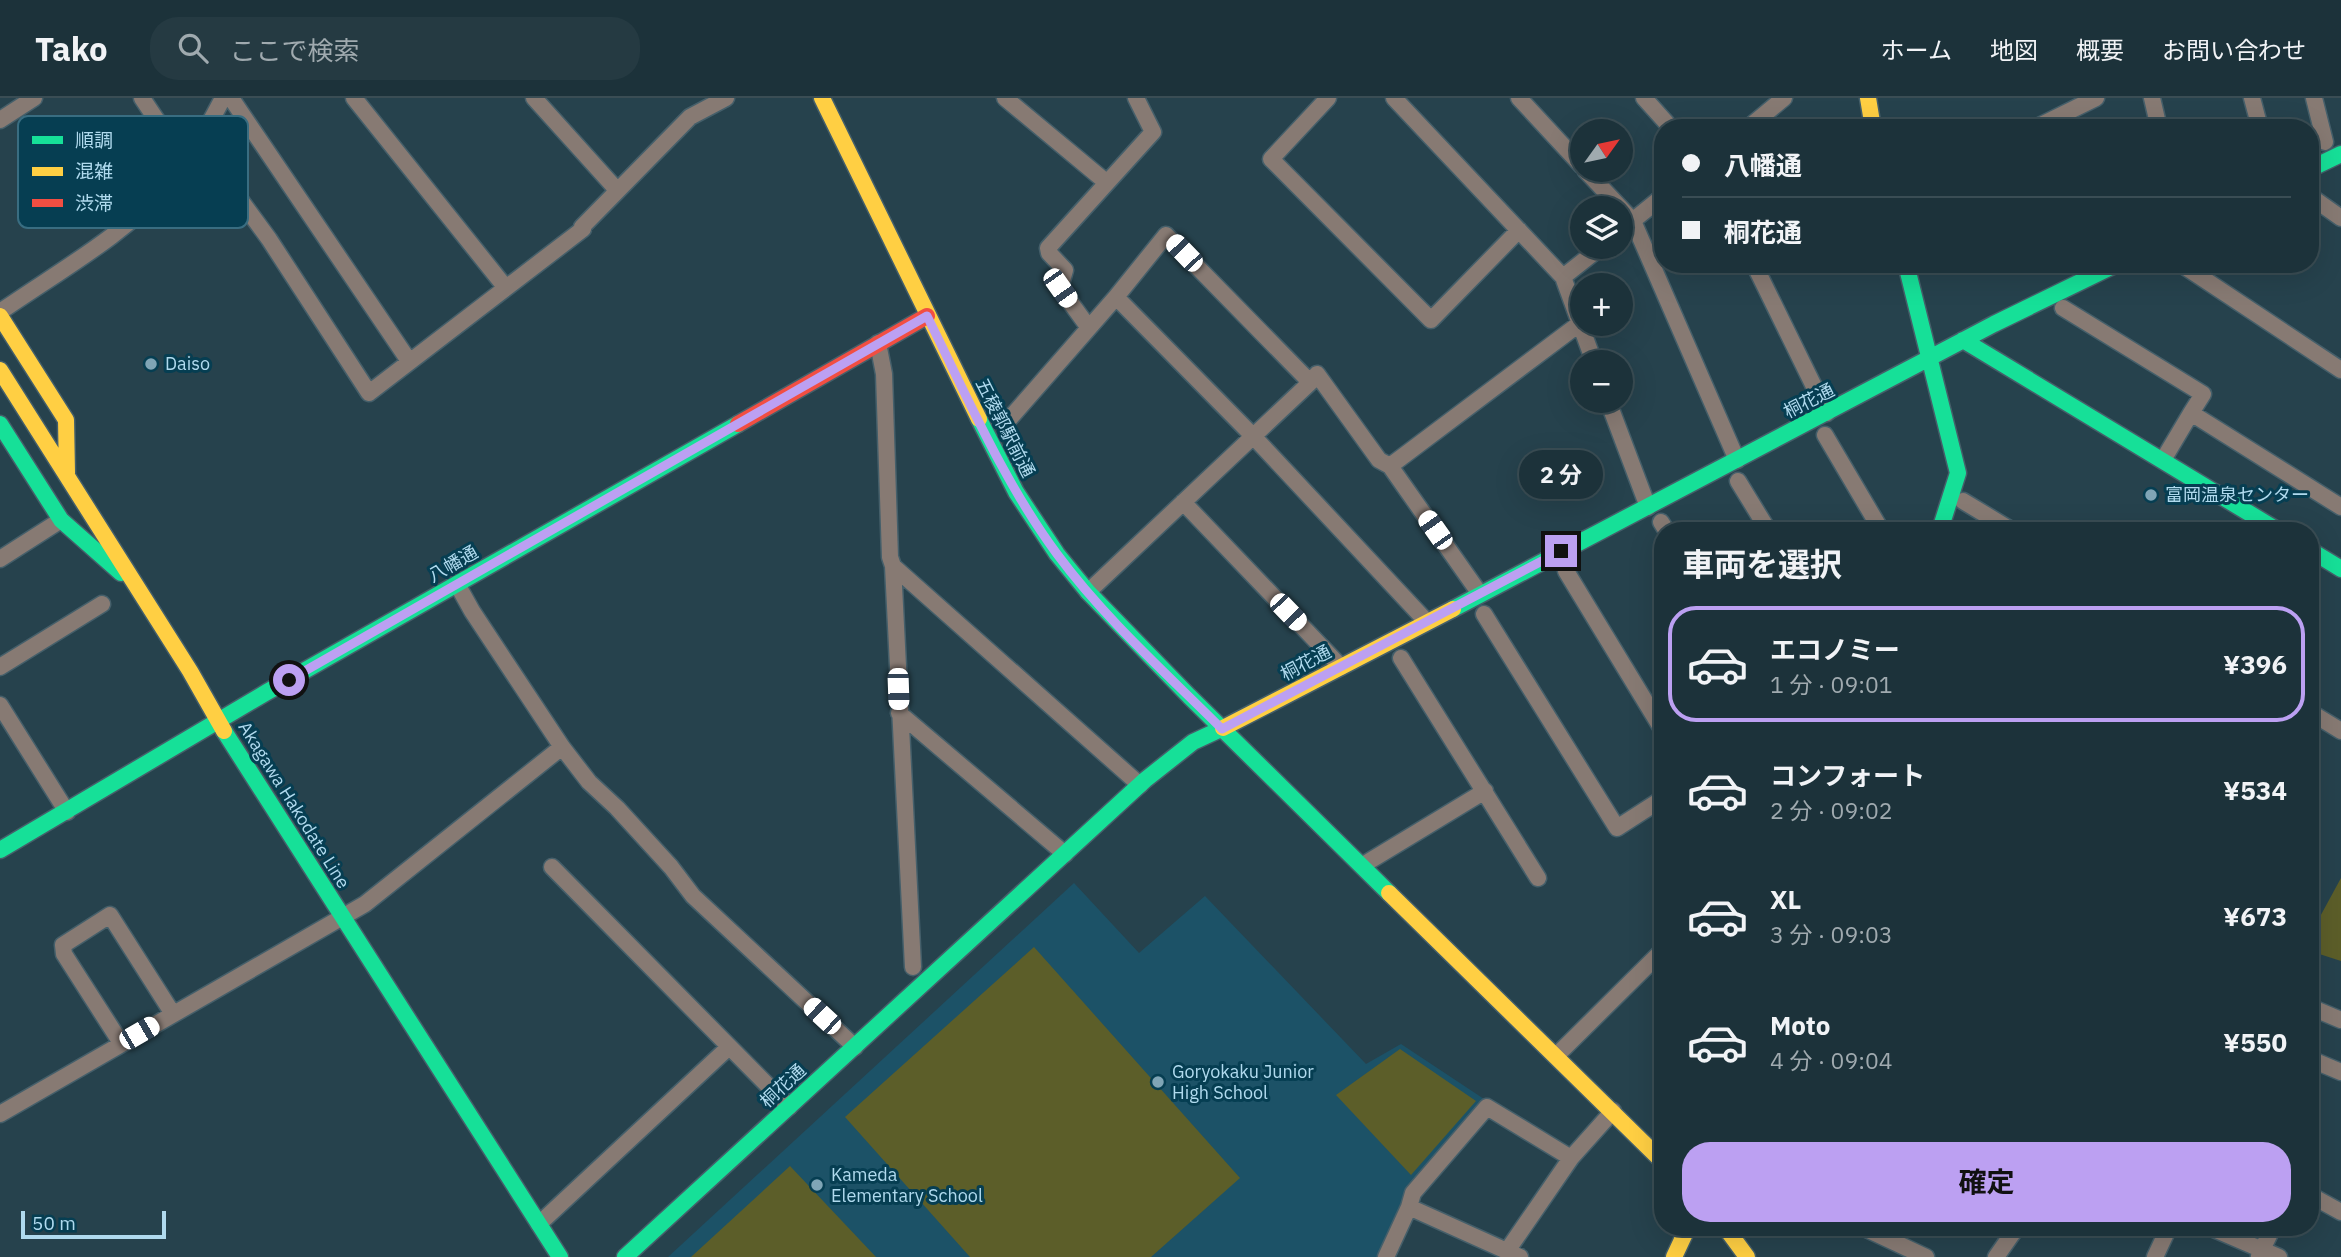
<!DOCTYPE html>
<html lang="ja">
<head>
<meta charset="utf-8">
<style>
	body { margin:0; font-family:"IBM Plex Sans","Noto Sans JP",sans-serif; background:#253a42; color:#f1f3f6; height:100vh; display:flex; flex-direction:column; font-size:26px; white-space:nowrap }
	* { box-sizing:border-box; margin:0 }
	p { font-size:23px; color:#a0aaaf }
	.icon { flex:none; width:38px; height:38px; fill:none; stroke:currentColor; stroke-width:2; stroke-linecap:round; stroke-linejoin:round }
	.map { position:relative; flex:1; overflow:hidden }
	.side { position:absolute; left:1654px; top:424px; width:665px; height:714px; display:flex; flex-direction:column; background:#1c323a; border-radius:28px; box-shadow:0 7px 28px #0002,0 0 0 2px #3a4d54 }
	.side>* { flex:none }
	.guide { position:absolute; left:1654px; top:21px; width:665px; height:154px; border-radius:28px; box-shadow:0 7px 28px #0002,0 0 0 2px #3a4d54; display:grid; align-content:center; height:154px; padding:0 28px; background:#1c323a }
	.needle { width:46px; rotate:57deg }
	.controls { position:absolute; left:1570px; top:21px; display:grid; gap:14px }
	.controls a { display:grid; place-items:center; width:63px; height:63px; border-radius:50%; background:#1c323a; box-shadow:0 7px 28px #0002,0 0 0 2px #3a4d54; font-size:35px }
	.scale { position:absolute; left:21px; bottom:18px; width:145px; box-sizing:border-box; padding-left:7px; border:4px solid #b0daee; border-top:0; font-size:19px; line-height:24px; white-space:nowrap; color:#b0daee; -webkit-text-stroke:5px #063e52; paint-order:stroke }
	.end { position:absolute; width:32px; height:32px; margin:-16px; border:9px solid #bca0f2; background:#111; box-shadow:0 0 0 4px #111 }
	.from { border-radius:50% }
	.bubble { position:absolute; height:49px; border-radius:24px; background:#1c323a; box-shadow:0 7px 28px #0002,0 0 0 2px #3a4d54; font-size:23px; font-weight:700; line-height:49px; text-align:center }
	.car { position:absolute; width:21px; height:42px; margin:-21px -10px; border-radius:9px; box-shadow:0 0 5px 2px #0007; background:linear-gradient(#fff 24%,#345 0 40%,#fff 0 76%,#345 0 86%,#fff 0) }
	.guide b { display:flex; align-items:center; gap:24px; height:66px; font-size:26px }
	.guide b+b { border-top:2px solid #3a4d54 }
	.guide i { width:18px; height:18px; background:#f1f3f6 }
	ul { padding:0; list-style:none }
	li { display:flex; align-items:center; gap:21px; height:116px; margin:0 14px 10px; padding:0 14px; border:4px solid transparent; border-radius:28px }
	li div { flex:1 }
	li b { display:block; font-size:26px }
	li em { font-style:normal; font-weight:700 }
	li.on { border-color:#bca0f2 }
	li>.icon { width:63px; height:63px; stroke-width:1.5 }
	h2 { padding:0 28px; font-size:32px; line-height:84px }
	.action { display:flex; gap:14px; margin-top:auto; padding:14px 28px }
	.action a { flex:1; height:80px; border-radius:28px; background:#bca0f2; color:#111; font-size:28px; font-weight:700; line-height:80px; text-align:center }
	header { display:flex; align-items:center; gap:42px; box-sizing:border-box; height:98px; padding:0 35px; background:#1c323a; border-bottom:2px solid #3a4d54 }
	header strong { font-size:33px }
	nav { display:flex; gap:38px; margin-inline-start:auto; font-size:24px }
	.search { width:490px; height:63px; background:#253a42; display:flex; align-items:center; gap:18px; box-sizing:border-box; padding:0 24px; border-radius:28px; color:#a0aaaf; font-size:26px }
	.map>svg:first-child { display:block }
	.built { fill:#1c5267 }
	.green { fill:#5c5e29 }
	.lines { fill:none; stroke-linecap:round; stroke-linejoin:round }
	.street-casing { stroke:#455f6a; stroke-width:19 }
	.fast-casing { stroke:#455f6a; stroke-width:19 }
	.slow-casing { stroke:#455f6a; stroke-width:19 }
	.jam-casing { stroke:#455f6a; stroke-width:19 }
	.street { stroke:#877a73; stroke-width:16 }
	.fast { stroke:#16e098; stroke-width:16 }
	.slow { stroke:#ffcf43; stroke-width:16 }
	.jam { stroke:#f24e42; stroke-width:16 }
	.route { stroke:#bca0f2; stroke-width:9 }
	.poi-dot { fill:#80a5b6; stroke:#063e52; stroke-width:2.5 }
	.labels { text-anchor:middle; stroke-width:6; stroke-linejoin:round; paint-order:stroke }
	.poi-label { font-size:18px; fill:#b0daee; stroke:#063e52; text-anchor:start }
	.street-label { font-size:18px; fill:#b0daee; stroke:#063e52 }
	.key { fill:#063e52; stroke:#396d81; stroke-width:2 }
	.key-label { font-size:19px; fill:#b0daee }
</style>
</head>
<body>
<header>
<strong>Tako</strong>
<div class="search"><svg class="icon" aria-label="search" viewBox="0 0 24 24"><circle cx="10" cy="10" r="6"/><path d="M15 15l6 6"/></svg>ここで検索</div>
<nav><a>ホーム</a><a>地図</a><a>概要</a><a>お問い合わせ</a></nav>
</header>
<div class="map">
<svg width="2341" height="1159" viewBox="0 0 2341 1159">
	<rect width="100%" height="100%" fill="#26424d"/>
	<path class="built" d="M1074,785L1139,855L1205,798L1366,966L1401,946L1484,1001L1409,1090L1377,1159H668Z"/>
	<path class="green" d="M2341,780V863L2310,853V837Z
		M1034,849L1240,1080L1151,1159H970L845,1019Z
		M1400,951L1476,1003L1411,1077L1336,997Z
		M790,1068L876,1159H691Z"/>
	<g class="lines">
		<defs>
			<path id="street" d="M142,0L174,48L186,62
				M231,0L409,263
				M354,0L506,190
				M534,0L617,92
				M1005,0L1106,84
				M1328,0L1271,61L1431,222L1519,132
				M1394,0L1563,179L1594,264
				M1519,0L1582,68
				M1644,0L1671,30
				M2152,0L2159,30
				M2252,0L2260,30
				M2314,0L2325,44
				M0,22L34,0
				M1748,30L1784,0
				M2035,30L2096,0
				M198,44L269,141L369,295L583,131L582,129L690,19L726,0
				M1585,72L1633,123L1737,362
				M2310,98L2341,120
				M1620,133L1662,99
				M1754,166L1827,315
				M2181,166L2341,272
				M1563,179L1601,149
				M1116,199L1253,338L1427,524
				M2063,210L2203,296L2191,315
				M0,214C59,173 125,137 172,83C193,58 208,28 223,0
				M1089,230L1060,190L1065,172L1049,155L1048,150L1153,34L1136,0
				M878,245L884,276L890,459L893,468L913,869
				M1317,276L1379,362L1390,368L1480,496
				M1608,303L1648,409
				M1005,326L1116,199L1166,137L1310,284
				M1825,337L1881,432
				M2163,362L2191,315L2341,409
				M1390,368L1579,226
				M1738,383L1768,432
				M1963,403L2011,432
				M1183,404L1341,569
				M1661,424L1666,432
				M0,461L61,422
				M893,468L1140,687
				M1566,473L1662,631
				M457,486L472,513L562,649L589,684L617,710L671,769L693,798L855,949
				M1088,494L1316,279
				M1484,516L1617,730L1662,701
				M1401,560L1538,780
				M0,569L102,506
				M0,607L67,714
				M2310,614L2341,633
				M899,615L1065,756
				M1363,767L1485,693
				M552,769L789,1009
				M2310,909L2341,922
				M121,945L64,856L63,847L110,817L173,916
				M1556,958L1662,853
				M2310,961L2341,974
				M0,1016L365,806L562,649
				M2310,1097L2341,1114
				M1409,1109L1413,1095L1487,1009L1571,1060
				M539,1126L729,949
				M1862,1129L1926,1159
				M2209,1129L2279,1159
				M1507,1153L1571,1060L1613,1013
				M2259,1158L2273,1129
				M1386,1159L1409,1109L1520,1159
				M1996,1159L2017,1129
				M2155,1159L2169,1129"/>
			<path id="fast" d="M2310,71L2341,56
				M1906,166L1958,375L1940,432
				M1963,242L2277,432
				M979,321L1016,394L1057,456L1088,494L1189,598L1389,795
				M0,326L61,422L121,475
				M2310,452L2341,471
				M1453,511L1994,226L2117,166
				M224,633L560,1159
				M0,752L267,594L738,326
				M625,1159L1145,682L1193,644L1223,630"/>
			<path id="slow" d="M822,0L979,321
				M1868,0L1873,30
				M0,218L66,322L67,375
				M0,272L190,573L224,633
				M1223,630L1453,511
				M1389,795L1662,1063
				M1725,1129L1747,1159
				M1674,1159L1688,1129"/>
			<path id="jam" d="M738,326L927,218"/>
		</defs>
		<use href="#street" class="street-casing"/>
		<use href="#fast" class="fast-casing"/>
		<use href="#slow" class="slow-casing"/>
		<use href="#jam" class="jam-casing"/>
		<use href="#street" class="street"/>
		<use href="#fast" class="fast"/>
		<use href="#slow" class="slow"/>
		<use href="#jam" class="jam"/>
	</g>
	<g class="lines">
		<path class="route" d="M289,582L927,218C967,298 1003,383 1057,456C1105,521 1166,575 1222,631L1561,453"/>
	</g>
	<g class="poi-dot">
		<circle cx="151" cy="266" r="7"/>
		<circle cx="2151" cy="397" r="7"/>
		<circle cx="1158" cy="984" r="7"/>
		<circle cx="817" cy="1087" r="7"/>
	</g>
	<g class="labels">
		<g class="poi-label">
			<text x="165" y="272">Daiso</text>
			<text x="2165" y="403">富岡温泉センター</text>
			<text x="1172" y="980">Goryokaku Junior<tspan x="1172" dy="21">High School</tspan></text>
			<text x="831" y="1083">Kameda<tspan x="831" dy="21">Elementary School</tspan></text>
		</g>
		<g class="street-label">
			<text transform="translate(1809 303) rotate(-27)" y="6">桐花通</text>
			<text transform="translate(1005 330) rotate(63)" y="6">五稜郭駅前通</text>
			<text transform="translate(453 466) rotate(-30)" y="6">八幡通</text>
			<text transform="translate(1306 565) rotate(-28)" y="6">桐花通</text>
			<text transform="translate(294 707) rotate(58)" y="6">Akagawa Hakodate Line</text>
			<text transform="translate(783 988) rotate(-43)" y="6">桐花通</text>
		</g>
	</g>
	<rect x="18" y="18" width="230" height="112" rx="10" class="key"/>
	<rect x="32" y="38" width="31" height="8" fill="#16e098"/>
	<rect x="32" y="69" width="31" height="9" fill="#ffcf43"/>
	<rect x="32" y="101" width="31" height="8" fill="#f24e42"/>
	<g class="key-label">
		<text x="75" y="49">順調</text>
		<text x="75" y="80">混雑</text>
		<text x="75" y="112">渋滞</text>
	</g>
</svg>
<div class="controls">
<a><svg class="needle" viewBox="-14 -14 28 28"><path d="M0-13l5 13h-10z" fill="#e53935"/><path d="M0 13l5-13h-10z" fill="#a0aaaf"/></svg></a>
<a><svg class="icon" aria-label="layers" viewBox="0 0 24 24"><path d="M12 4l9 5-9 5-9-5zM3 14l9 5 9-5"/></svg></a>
<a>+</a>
<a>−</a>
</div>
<div class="scale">50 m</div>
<i class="end from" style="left:289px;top:582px"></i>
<i class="end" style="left:1561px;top:453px"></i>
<div class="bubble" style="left:1519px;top:352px;width:84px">2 分</div>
<i class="car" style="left:1184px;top:155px;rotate:316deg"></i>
<i class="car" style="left:1060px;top:190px;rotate:145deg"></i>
<i class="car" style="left:1435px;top:432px;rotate:325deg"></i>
<i class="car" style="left:1288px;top:514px;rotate:136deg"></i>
<i class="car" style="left:898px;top:591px;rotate:178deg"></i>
<i class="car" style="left:822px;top:918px;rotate:313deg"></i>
<i class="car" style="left:139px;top:935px;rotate:60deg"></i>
<div class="guide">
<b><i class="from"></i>八幡通</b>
<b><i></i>桐花通</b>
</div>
<section class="side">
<h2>車両を選択</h2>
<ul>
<li class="on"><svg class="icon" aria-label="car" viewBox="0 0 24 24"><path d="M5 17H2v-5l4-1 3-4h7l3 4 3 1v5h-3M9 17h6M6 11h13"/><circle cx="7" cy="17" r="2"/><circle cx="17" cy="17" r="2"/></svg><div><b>エコノミー</b><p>1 分 · 09:01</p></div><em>¥396</em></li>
<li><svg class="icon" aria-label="car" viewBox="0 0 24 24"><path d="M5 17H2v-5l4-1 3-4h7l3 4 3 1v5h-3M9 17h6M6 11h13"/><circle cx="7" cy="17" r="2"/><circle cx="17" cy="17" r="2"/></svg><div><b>コンフォート</b><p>2 分 · 09:02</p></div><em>¥534</em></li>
<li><svg class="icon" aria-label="car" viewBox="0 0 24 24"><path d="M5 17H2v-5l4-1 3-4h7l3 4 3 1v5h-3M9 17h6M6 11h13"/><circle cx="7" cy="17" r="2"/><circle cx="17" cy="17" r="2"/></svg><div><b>XL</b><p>3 分 · 09:03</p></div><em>¥673</em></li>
<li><svg class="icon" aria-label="car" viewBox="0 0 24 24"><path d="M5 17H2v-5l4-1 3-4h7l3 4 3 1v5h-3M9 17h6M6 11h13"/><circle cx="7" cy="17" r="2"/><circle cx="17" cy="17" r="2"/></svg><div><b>Moto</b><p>4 分 · 09:04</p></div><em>¥550</em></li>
</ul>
<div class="action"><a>確定</a></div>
</section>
</div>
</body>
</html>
